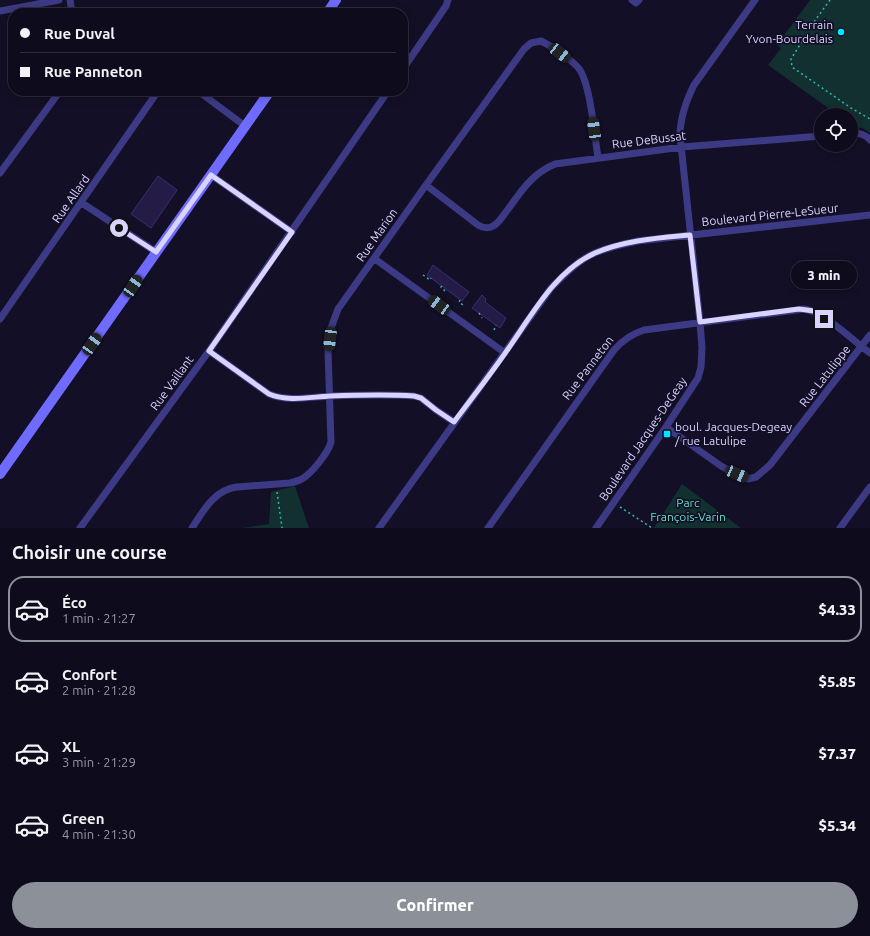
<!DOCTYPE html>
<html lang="fr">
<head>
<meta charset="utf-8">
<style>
	body { margin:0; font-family:Ubuntu,sans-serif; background:#1c1929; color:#f1f3f6; height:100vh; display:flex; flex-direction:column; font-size:15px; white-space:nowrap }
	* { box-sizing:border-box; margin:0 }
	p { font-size:13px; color:#9b9ba3 }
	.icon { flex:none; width:22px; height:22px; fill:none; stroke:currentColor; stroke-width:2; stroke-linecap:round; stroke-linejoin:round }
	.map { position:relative; height:528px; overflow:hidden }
	.panel { display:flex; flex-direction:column; background:#0e0b1c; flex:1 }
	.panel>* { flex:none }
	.guide { position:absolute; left:8px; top:8px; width:400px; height:88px; border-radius:16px; box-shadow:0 2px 10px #0003,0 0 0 1px #2e2b3b; display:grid; align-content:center; height:88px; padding:0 12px; background:#0e0b1c }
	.tools { position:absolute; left:814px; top:108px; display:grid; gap:8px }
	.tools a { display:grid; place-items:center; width:44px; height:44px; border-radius:50%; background:#0e0b1c; box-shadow:0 2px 10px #0003,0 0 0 1px #2e2b3b; font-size:20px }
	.end { position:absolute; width:18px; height:18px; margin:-9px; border:5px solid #d9d4ff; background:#111; box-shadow:0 0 0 2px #111 }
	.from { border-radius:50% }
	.bubble { position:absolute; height:28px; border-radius:14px; background:#0e0b1c; box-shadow:0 2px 10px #0003,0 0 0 1px #2e2b3b; font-size:13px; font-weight:800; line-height:28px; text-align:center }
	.car { position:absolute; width:12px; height:24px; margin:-12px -6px; border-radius:5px; box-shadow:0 0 3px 1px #0007; background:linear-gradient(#222 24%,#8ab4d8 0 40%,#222 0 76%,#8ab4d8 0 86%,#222 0) }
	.guide b { display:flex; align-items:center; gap:14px; height:38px; font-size:15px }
	.guide b+b { border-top:1px solid #2e2b3b }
	.guide i { width:10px; height:10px; background:#f1f3f6 }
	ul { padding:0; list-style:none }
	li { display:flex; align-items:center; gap:12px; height:66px; margin:0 8px 6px; padding:0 4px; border:2px solid transparent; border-radius:16px }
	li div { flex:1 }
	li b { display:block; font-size:15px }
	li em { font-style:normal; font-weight:800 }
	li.selected { border-color:#8c9099 }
	li>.icon { width:36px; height:36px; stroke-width:1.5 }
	h2 { padding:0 12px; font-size:18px; line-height:48px }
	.button { display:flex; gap:8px; margin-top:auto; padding:8px 12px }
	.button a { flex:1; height:46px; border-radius:24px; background:#8c9099; color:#fff; font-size:16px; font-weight:800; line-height:46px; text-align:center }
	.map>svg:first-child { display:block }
	.green { fill:#12302f }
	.building { fill:#241b47; stroke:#3b2d73 }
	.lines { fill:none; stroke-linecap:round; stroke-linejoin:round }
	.path { stroke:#2fb8b0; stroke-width:1.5; stroke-dasharray:2 3; stroke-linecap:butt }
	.minor { stroke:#3d3a85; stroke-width:7 }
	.secondary { stroke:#6f6bff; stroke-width:10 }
	.route { stroke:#d9d4ff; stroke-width:5 }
	.poi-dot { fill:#00e5ff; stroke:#130f26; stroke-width:1.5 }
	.labels { text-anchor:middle; stroke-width:3.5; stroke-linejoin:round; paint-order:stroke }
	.poi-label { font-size:12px; fill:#d9d4ff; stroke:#130f26; text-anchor:end }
	.street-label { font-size:12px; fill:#d9d4ff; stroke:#130f26 }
	.park-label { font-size:12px; fill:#5fe0c0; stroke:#130f26 }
</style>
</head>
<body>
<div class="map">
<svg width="870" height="528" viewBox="0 0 870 528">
	<rect width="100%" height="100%" fill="#130f26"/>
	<path class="green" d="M810,0H870V133L863,128L855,127L851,124V115H838L768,65L781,48L777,45Z
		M682,484L741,528H654Z
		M295,486L309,528H242L269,524L271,492Z"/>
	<path class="building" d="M158,176L177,190L151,228L131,214Z
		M433,265L469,292L462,301L427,275Z
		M482,295L486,299L485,302L506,318L500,328L472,308Z"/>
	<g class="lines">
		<path class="path" d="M830,0L816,19L791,59L792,67L851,108L870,119
			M423,275L430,280L431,278
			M442,286L441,287L447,293
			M460,300L459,302L463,305
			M479,313L482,318
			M494,330L496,325
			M277,492L282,528
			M620,507L652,528"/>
		<path class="minor" d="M70,0L72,13
			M632,0L636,3L639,0
			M0,11L59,0
			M403,69L446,6L448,0
			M198,91L245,126
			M851,133C859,133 865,134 870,140
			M0,173L60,91
			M211,175L292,232
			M426,185L478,225C483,228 488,229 493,226C499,223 502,217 506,212C521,192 531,174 555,164L682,147L821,136
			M82,203L156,252
			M375,259L505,353
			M0,319L158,91
			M209,351L269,394C288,402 310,397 330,396C358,395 386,394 414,396L421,398L436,410L454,422
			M666,427L721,466L732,472L748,479L756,477L770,465L870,335
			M80,528L209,351L388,91
			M192,528C204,510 214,490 237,487L290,483C294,482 298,481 302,479C312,473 328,453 331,442L328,350L331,328L338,309L426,185L524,49L531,43L541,41C551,46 574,61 580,70C591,88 594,134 598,157
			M379,528L551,288C564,275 578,260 595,253C609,247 623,244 638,241L870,215
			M488,528L614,350C623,340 631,334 644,330L804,309C825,312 852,340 870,353
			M596,528L666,427L698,378L701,367L702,348L700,322L680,136C680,117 686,101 694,85L755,0
			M840,528L870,487"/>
		<path class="secondary" d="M327,13L336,0
			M0,474L270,91"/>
	</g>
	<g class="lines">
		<path class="route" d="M119,228L156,252L211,175L292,232L209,351L269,394C288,402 310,397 330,396C358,395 386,394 414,396L421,398L436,410L454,422C472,398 491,374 508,349C532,315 555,271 595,253C625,240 658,238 690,235L700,322L799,309L814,311L824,319"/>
	</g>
	<g class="poi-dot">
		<circle cx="841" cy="32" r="4"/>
		<rect x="663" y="430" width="8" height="8" rx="2"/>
	</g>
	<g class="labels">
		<g class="poi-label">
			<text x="833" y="29">Terrain<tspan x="833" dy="14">Yvon-Bourdelais</tspan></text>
			<text x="675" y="431" text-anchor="start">boul. Jacques-Degeay<tspan x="675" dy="14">/ rue Latulipe</tspan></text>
		</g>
		<g class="street-label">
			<text transform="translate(649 140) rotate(-7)" y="4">Rue DeBussat</text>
			<text transform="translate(71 199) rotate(-55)" y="4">Rue Allard</text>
			<text transform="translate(770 215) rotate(-6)" y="4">Boulevard Pierre-LeSueur</text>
			<text transform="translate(377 235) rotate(-55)" y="4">Rue Marion</text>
			<text transform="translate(588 368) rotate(-53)" y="4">Rue Panneton</text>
			<text transform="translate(825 376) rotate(-52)" y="4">Rue Latulippe</text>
			<text transform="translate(172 383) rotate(-54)" y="4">Rue Vaillant</text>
			<text transform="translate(643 439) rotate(-56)" y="4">Boulevard Jacques-DeGeay</text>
		</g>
		<g class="park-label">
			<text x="688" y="507">Parc<tspan x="688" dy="14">François-Varin</tspan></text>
		</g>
	</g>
</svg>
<div class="tools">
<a><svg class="icon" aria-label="locate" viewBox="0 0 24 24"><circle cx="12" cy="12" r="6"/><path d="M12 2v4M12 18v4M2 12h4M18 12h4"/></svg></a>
</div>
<i class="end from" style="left:119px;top:228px"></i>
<i class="end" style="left:824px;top:319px"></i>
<div class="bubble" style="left:791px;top:261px;width:66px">3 min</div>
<i class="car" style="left:560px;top:53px;rotate:128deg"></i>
<i class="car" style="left:594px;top:129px;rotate:352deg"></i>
<i class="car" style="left:133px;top:286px;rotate:34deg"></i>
<i class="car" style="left:439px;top:305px;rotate:306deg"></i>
<i class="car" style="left:330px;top:339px;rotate:187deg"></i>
<i class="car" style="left:92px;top:344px;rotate:35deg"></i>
<i class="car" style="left:737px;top:474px;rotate:113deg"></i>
<div class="guide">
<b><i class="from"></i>Rue Duval</b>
<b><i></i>Rue Panneton</b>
</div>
</div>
<section class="panel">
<h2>Choisir une course</h2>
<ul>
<li class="selected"><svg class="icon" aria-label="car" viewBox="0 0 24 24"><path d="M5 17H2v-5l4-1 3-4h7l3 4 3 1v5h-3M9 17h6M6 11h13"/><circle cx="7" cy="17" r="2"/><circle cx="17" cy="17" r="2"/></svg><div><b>Éco</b><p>1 min · 21:27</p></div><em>$4.33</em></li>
<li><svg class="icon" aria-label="car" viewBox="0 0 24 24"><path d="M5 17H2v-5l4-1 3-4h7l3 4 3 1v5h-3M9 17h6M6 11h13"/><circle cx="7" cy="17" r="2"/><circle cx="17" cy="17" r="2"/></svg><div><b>Confort</b><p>2 min · 21:28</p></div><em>$5.85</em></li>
<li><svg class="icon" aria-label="car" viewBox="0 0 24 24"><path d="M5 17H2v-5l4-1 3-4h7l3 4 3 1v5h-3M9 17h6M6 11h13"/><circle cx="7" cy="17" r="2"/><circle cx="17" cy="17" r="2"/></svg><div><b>XL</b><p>3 min · 21:29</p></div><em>$7.37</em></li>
<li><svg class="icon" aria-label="car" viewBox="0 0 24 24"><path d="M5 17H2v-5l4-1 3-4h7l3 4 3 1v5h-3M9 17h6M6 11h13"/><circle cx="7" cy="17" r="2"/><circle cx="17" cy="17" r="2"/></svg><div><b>Green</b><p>4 min · 21:30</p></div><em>$5.34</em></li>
</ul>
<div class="button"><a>Confirmer</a></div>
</section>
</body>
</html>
